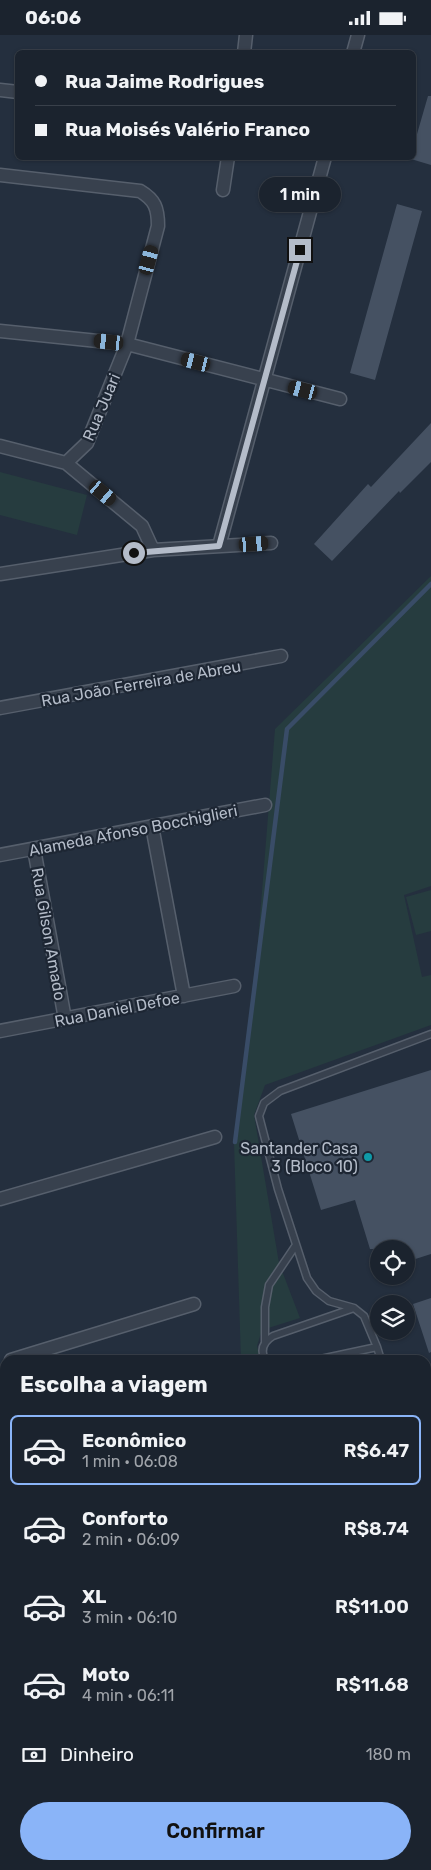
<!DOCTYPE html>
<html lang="pt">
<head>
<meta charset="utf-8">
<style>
	body { margin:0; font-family:Rubik,sans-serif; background:#242b36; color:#f1f3f6; height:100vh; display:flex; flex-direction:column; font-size:19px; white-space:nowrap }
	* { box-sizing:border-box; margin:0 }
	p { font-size:16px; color:#a0a4aa }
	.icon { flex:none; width:28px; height:28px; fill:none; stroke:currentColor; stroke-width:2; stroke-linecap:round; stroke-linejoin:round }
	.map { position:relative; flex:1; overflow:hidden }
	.panel { position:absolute; left:0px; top:1320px; width:431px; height:515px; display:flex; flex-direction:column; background:#1b232e; border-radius:15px 15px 0 0; box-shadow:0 1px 4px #0004,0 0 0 1px #39404a }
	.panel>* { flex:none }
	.hud { position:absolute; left:15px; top:15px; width:401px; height:110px; border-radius:8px; box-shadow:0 1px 4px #0004,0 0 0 1px #39404a; display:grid; align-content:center; height:110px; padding:0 20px; background:#1b232e }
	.buttons { position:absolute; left:370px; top:1205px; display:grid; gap:10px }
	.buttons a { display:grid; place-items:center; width:45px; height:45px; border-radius:50%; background:#1b232e; box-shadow:0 1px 4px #0004,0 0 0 1px #39404a; font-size:25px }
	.end { position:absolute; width:22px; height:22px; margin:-11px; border:6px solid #b4bcc9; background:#111; box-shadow:0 0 0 2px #111 }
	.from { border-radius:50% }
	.bubble { position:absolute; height:35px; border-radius:18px; background:#1b232e; box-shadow:0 1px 4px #0004,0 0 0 1px #39404a; font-size:16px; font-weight:600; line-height:35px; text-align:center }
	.car { position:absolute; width:15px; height:30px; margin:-15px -8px; border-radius:6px; box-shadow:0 0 4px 1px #0007; background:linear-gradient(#222 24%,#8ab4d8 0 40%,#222 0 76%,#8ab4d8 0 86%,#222 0) }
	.hud b { display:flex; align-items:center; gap:18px; height:48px; font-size:19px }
	.hud b+b { border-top:1px solid #39404a }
	.hud i { width:12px; height:12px; background:#f1f3f6 }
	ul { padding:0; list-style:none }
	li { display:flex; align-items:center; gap:15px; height:70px; margin:0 10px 8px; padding:0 10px; border:2px solid transparent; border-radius:8px }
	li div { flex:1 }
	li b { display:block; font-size:19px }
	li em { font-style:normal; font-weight:600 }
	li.active { border-color:#8ab4f8 }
	li>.icon { width:45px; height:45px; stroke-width:1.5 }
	h2 { padding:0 20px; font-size:22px; line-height:60px }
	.pay { display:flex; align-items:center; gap:12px; height:55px; padding:0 20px; font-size:19px }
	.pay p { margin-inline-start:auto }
	.cta { display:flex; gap:10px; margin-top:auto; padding:10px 20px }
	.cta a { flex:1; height:58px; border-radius:30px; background:#8ab4f8; color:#111; font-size:20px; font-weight:600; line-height:58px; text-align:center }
	.status { display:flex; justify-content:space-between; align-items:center; height:35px; padding:0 25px; background:#1b232e; direction:ltr }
	.status svg { height:14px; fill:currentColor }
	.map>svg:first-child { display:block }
	.park { fill:#263c3f }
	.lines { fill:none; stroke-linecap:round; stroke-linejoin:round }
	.stream { stroke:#394c67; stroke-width:4.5 }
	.building { fill:#455162 }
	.service-casing { stroke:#565f6c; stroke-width:9 }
	.minor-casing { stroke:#565f6c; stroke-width:15 }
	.primary-casing { stroke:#414a57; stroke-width:22 }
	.service { stroke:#38414e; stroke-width:6 }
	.minor { stroke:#38414e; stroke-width:12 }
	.primary { stroke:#56606e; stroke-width:20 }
	.route { stroke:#b4bcc9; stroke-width:6 }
	.culture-dot { fill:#0f9aa8; stroke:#1d2633; stroke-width:2 }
	.labels { text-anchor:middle; stroke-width:4.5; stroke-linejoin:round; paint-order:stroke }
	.street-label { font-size:16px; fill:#b4bcc9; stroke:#1d2633 }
	.poi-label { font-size:16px; fill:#b4bcc9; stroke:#1d2633; text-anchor:end }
</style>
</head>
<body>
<div class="status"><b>06:06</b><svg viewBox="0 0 49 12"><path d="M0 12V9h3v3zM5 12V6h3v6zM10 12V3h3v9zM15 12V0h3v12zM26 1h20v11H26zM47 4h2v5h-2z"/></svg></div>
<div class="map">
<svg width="431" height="1835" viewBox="0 0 431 1835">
	<rect width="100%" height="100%" fill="#242f3e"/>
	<path class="park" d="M0,437L87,460L77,500L0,480Z
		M431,541V851L404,860L422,942L431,940V990L265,1050L254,1080L279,1228L300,1283L262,1295L257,1311L261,1325H241L234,1108L258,906L275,694Z
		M431,855V896L416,900L406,862Z
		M426,1469L431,1482V1656L426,1658Z"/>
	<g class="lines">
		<path class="stream" d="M235,1107L287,694L431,549"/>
	</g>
	<path class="building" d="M428,61H431V130L411,124L414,122L415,106Z
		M397,169L422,176L375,345L350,338Z
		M431,388V427L400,458L399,456L332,526L314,509L368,449L371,452Z
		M431,1035V1219L406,1227V1214H370L355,1165L321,1175L291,1079Z
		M431,1263V1317L429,1318L413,1269Z"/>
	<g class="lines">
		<defs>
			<path id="service" d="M265,1307V1272L269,1250L296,1210
				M377,1312L364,1281L354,1273L329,1266L316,1256L307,1243L278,1154L259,1081L264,1068L280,1056L431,999
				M265,1325C260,1315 263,1307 273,1301L354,1273
				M316,1325L377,1312L381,1325
				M426,1451L431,1464
				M0,1818L5,1819
				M17,1830L21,1835
				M284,1830L286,1835
				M316,1830L317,1835"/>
			<path id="minor" d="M244,18L246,0
				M353,18L358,0
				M0,55L18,57
				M0,140L140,156C155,165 158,173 158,191L127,309L87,408L66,428L0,411
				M223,155L228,122
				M0,296L127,309L340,364
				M66,428L142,491L153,515
				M219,511L325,122
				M0,539L153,515L271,508
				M0,673L281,621
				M152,791L184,961
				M34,814L65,984
				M0,820L265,770
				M0,996L234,951
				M0,1164L215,1102
				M11,1325L194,1269
				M0,1469L5,1468
				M0,1603L5,1601
				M0,1622L5,1617
				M409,1830L410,1835"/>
			<path id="primary" d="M426,1727L431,1726
				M426,1747L431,1746
				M103,1835L118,1830
				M162,1835L177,1830"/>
		</defs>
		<use href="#service" class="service-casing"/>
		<use href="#minor" class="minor-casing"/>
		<use href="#primary" class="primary-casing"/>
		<use href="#service" class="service"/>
		<use href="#minor" class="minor"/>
		<use href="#primary" class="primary"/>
	</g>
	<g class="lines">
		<path class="route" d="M134,518L219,511L300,215"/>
	</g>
	<circle class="culture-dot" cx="368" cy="1122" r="5"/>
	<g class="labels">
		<g class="street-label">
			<text transform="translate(101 372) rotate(-67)" y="6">Rua Juari</text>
			<text transform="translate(141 648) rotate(-10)" y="6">Rua João Ferreira de Abreu</text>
			<text transform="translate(133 795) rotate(-11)" y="6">Alameda Afonso Bocchiglieri</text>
			<text transform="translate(49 899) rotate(80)" y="6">Rua Gilson Amado</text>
			<text transform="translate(117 974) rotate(-11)" y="6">Rua Daniel Defoe</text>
		</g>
		<g class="poi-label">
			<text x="358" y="1119">Santander Casa<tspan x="358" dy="18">3 (Bloco 10)</tspan></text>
		</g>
	</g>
</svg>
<div class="buttons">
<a><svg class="icon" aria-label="locate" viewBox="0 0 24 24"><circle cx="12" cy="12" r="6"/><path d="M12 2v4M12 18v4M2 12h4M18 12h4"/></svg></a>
<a><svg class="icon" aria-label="layers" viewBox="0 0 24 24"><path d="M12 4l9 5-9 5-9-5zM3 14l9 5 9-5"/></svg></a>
</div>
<i class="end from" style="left:134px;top:518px"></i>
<i class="end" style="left:300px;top:215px"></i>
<div class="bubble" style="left:259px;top:142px;width:82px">1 min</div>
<i class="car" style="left:149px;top:225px;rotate:15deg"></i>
<i class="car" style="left:109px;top:307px;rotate:276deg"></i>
<i class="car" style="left:196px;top:327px;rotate:284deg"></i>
<i class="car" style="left:303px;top:355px;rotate:285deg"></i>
<i class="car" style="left:103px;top:458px;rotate:130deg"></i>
<i class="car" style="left:254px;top:509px;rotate:86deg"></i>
<div class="hud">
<b><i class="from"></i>Rua Jaime Rodrigues</b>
<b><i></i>Rua Moisés Valério Franco</b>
</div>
<section class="panel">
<h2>Escolha a viagem</h2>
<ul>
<li class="active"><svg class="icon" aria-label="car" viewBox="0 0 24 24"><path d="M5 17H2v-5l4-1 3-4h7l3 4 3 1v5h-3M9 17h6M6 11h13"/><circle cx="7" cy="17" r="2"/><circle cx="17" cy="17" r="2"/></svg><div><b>Econômico</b><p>1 min · 06:08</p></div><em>R$6.47</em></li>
<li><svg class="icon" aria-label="car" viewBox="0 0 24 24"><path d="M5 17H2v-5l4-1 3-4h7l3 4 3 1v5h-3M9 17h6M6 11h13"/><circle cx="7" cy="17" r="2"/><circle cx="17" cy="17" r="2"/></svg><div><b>Conforto</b><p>2 min · 06:09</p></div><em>R$8.74</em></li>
<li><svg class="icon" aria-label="car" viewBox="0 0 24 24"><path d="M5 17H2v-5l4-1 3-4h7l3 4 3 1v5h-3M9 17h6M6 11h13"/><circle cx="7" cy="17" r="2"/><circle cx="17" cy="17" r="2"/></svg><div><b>XL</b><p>3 min · 06:10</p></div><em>R$11.00</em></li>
<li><svg class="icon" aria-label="car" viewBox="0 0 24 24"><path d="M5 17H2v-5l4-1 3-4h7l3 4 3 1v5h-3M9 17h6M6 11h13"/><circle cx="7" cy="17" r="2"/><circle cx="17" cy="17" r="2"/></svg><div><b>Moto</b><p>4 min · 06:11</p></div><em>R$11.68</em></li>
</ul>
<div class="pay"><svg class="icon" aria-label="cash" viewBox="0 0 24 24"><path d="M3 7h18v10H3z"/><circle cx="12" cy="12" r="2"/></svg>Dinheiro<p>180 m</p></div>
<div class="cta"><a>Confirmar</a></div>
</section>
</div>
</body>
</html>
